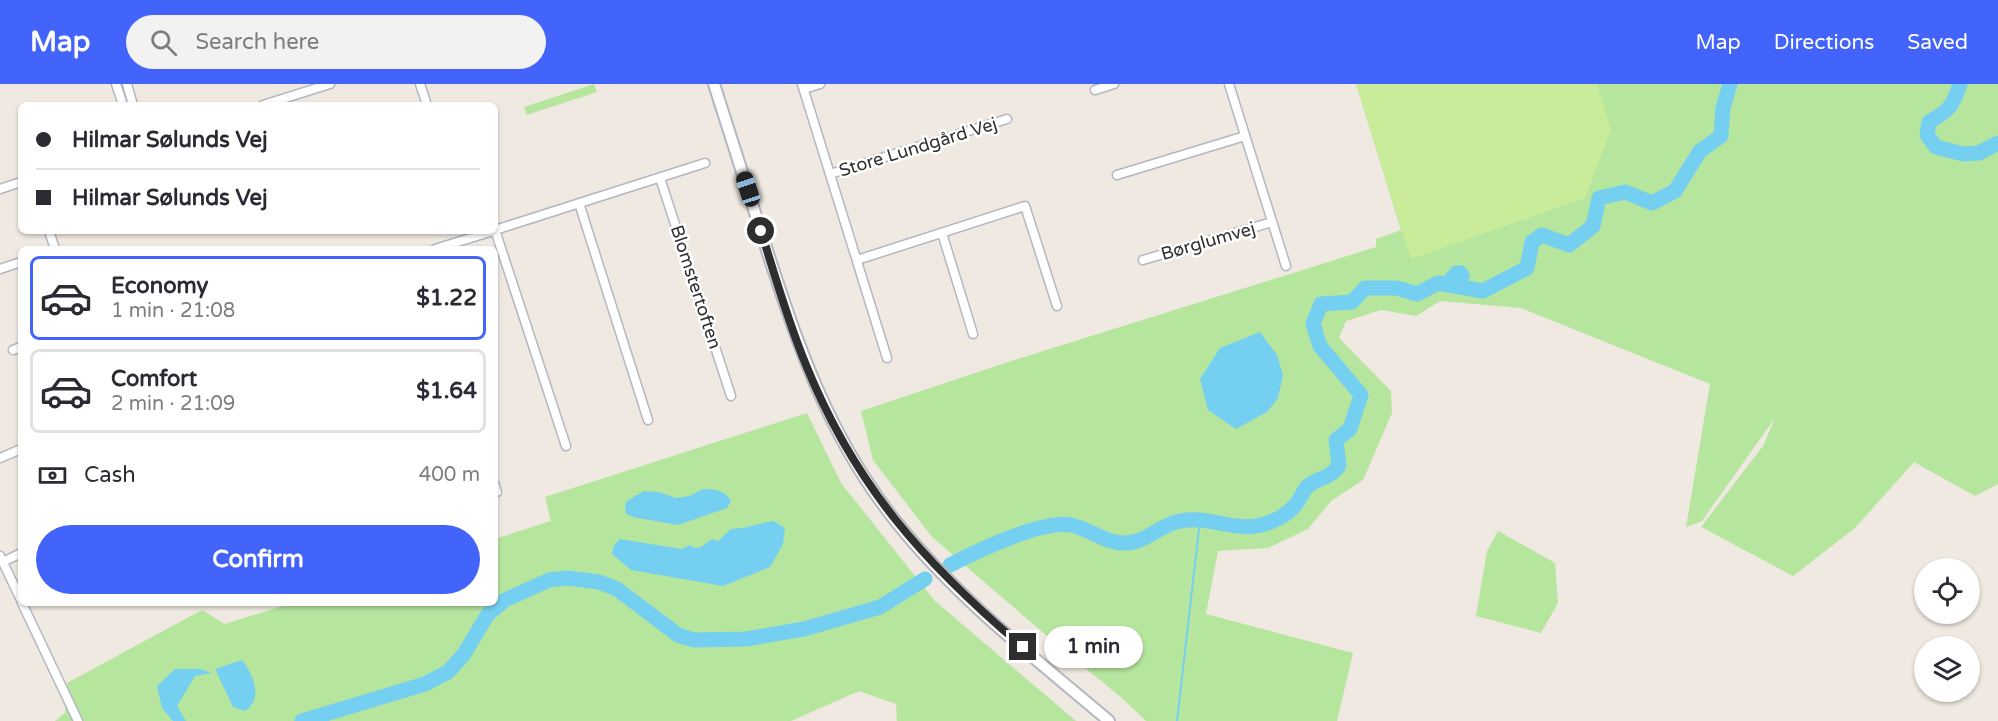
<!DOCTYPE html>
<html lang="en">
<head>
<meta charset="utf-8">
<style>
	body { margin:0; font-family:"Varela Round",sans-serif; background:#f2f2f3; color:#2b2b33; height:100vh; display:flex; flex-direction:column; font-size:22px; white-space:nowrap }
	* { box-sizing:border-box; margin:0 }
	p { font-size:20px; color:#7c7c81 }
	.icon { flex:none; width:33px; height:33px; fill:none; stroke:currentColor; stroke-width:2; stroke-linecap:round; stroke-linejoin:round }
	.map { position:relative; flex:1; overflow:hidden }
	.side { position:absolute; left:18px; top:162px; width:480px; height:360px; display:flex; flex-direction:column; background:#fff; border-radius:9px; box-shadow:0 2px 4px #0004 }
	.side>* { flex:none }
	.top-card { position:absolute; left:18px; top:18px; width:480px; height:132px; border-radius:9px; box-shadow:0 2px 4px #0004; display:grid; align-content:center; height:132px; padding:0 18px; background:#fff }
	.tools { position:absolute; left:1914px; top:474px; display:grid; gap:12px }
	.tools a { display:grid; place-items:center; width:66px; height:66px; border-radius:50%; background:#fff; box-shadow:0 2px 4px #0004; font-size:30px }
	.end { position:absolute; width:27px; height:27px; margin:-14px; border:8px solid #2e2e2e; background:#fff; box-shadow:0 0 0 3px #fff }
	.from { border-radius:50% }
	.bubble { position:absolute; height:42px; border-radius:21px; background:#fff; box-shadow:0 2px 4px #0004; font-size:20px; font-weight:700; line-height:42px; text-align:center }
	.car { position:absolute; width:18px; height:36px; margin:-18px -9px; border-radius:8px; box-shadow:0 0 4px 2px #0007; background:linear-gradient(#222 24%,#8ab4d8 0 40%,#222 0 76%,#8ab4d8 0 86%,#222 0) }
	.top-card b { display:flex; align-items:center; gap:21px; height:57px; font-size:22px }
	.top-card b+b { border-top:2px solid #e1e1e2 }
	.top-card i { width:15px; height:15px; background:#2b2b33 }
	ul { padding:10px 0 0; list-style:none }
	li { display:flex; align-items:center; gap:18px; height:84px; margin:0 12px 9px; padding:0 6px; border:3px solid #e1e1e2; border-radius:9px }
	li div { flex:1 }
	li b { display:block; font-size:22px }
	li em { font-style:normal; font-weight:700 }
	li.active { border-color:#4264fb }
	li>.icon { width:54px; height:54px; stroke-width:1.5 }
	.pay { display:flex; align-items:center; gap:15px; height:66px; padding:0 18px; font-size:22px }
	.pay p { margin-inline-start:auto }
	.cta { display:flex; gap:12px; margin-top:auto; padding:12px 18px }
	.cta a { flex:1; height:69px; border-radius:36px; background:#4264fb; color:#fff; font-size:24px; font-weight:700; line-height:69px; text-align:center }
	header { display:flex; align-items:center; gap:36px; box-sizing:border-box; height:84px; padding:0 30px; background:#4264fb; color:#fff }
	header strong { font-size:28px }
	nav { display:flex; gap:33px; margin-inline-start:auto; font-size:21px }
	.search { width:420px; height:54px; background:#f2f2f3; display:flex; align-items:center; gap:15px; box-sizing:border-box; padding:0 21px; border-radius:33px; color:#7c7c81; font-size:22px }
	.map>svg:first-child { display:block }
	.green { fill:#b6e59e }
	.pitch { fill:#c9ec9a }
	.water { fill:#75cff0 }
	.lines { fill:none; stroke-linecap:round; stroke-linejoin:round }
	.stream { stroke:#75cff0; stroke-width:2 }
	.river { stroke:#75cff0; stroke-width:15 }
	.minor-casing { stroke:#b4b7c1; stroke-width:11 }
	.tertiary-casing { stroke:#b4b7c1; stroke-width:14 }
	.minor { stroke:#fff; stroke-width:8 }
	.tertiary { stroke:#fff; stroke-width:10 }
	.route { stroke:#2e2e2e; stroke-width:8 }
	.labels { text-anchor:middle; stroke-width:5; stroke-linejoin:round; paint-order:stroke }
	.street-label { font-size:18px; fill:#2e2e2e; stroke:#fff }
</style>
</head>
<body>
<header>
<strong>Map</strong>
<div class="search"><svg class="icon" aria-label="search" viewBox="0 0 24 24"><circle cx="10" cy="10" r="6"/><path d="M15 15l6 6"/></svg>Search here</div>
<nav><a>Map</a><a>Directions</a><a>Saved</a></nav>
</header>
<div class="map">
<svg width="1998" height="637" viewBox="0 0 1998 637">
	<rect width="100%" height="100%" fill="#efe9e1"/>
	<path class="green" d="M594,0L597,8L527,31L524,23Z
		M1356,0H1998V400L1975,412L1914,378L1855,444L1793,492L1701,443L1763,362L1775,334L1702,437L1686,443L1710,300L1521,224L1440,217L1416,232L1381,226L1346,237L1339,254L1391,307L1392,329L1363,396L1331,417L1308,445L1268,464L1218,467L1206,530L1353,569L1337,637H1146L1122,614L1069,571L932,453L873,376L861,327L1002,280L1376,163V155L1401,146Z
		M807,329L841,399L935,517L1076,637H897L896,620L859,607L791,637H55L65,629L67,599L202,526L225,540L292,519H495V455L551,437L545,413Z
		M1498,447L1555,479L1558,519L1541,549L1476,532L1487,467Z"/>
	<path class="pitch" d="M1356,0H1597L1611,45L1585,114L1411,175Z"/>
	<path class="water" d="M1462,181L1468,186L1470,192L1465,204L1438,199L1453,182Z
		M1260,248L1277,271L1283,291L1278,314L1267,328L1236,345L1208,326L1200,295L1220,264Z
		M703,405C714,405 725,406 731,417L727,424L678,441L633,433L626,430L625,421L627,417L644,407L659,408L676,414L689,412Z
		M773,437L785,444L783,460L770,483L723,502L631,486L612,470L614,461L620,455L681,465L690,461L695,464L701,463L712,455L718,457L731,445C746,445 759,439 773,437Z
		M242,576C253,590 264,615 245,627L233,623L215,585Z
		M175,585H200L212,589L195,592L177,622L186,637H173L162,624L157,602Z"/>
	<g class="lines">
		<path class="stream" d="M1177,637L1200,436"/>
		<path class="river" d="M1960,0C1952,23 1950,26 1929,38L1927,51L1936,63L1963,70L1979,69L1998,59
			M950,481C975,468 1044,435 1071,441C1090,445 1106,460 1126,459C1144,459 1160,442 1176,438C1214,428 1239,456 1279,434C1285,431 1292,425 1296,420C1301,415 1303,405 1309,401C1321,392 1328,396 1339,382L1336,356L1350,345L1361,311L1320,262L1313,240L1321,220L1352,218L1365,204H1397L1417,210L1438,199L1483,207L1527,184L1532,158L1542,151L1569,161L1593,142L1599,114L1625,108L1652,119L1675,107L1700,67L1721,52L1723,24L1730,0
			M302,637L425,600L448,588L464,570L488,530L505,516L549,496L567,494L599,498L617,505L678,551L694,556L746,555L804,545L880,523L925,495"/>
		<defs>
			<path id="minor" d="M116,0L123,21
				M127,0L133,21
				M420,0L427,21
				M802,0L887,274
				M1229,0L1286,182
				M804,5L820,0
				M1095,6L1114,0
				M263,21L330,0
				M830,90L1007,35
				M1117,91L1245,52
				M660,94L731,312
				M0,105L21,98
				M579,119L648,336
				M495,146L566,362
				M495,146L705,79
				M49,147L55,165
				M942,149L973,250
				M435,165L493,147
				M857,176L1025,122L1057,222
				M1143,176L1272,138
				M0,185L21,178
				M13,266L21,263
				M0,374L21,365
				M495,401L497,408
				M0,472L21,516
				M3,478L21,469
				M22,519L78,637"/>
			<path id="tertiary" d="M714,0C731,53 748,106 765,160C798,262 829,355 898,440C958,515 1036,575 1109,637"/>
		</defs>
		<use href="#minor" class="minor-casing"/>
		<use href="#tertiary" class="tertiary-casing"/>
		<use href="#minor" class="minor"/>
		<use href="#tertiary" class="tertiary"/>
	</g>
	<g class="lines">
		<path class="route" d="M761,147C775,192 788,238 806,281C855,402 924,479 1023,563"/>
	</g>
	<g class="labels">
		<g class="street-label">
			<text transform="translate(918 63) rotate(-17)" y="6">Store Lundgård Vej</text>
			<text transform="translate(1208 157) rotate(-16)" y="6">Børglumvej</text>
			<text transform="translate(696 203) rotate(72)" y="6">Blomstertoften</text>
		</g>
	</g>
</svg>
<div class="tools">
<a><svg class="icon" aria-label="locate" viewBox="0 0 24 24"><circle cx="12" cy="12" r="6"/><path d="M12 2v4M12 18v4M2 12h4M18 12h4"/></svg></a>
<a><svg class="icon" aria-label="layers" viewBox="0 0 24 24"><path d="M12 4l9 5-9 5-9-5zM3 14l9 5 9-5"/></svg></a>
</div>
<i class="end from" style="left:761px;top:147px"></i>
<i class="end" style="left:1023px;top:563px"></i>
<div class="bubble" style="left:1044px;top:542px;width:99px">1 min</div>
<i class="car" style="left:748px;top:105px;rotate:342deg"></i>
<div class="top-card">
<b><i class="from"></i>Hilmar Sølunds Vej</b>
<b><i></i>Hilmar Sølunds Vej</b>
</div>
<section class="side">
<ul>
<li class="active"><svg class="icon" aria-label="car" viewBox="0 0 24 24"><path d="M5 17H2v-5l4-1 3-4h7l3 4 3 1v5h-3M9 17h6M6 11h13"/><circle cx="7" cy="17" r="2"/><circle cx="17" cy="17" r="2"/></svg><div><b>Economy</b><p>1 min · 21:08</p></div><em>$1.22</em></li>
<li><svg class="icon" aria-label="car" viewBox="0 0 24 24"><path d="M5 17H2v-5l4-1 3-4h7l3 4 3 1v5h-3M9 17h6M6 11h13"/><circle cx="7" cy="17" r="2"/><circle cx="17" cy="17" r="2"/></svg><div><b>Comfort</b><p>2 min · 21:09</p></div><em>$1.64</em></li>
</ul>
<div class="pay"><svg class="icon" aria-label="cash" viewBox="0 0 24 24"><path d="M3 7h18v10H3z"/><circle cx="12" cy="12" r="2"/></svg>Cash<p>400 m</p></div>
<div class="cta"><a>Confirm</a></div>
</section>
</div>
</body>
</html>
